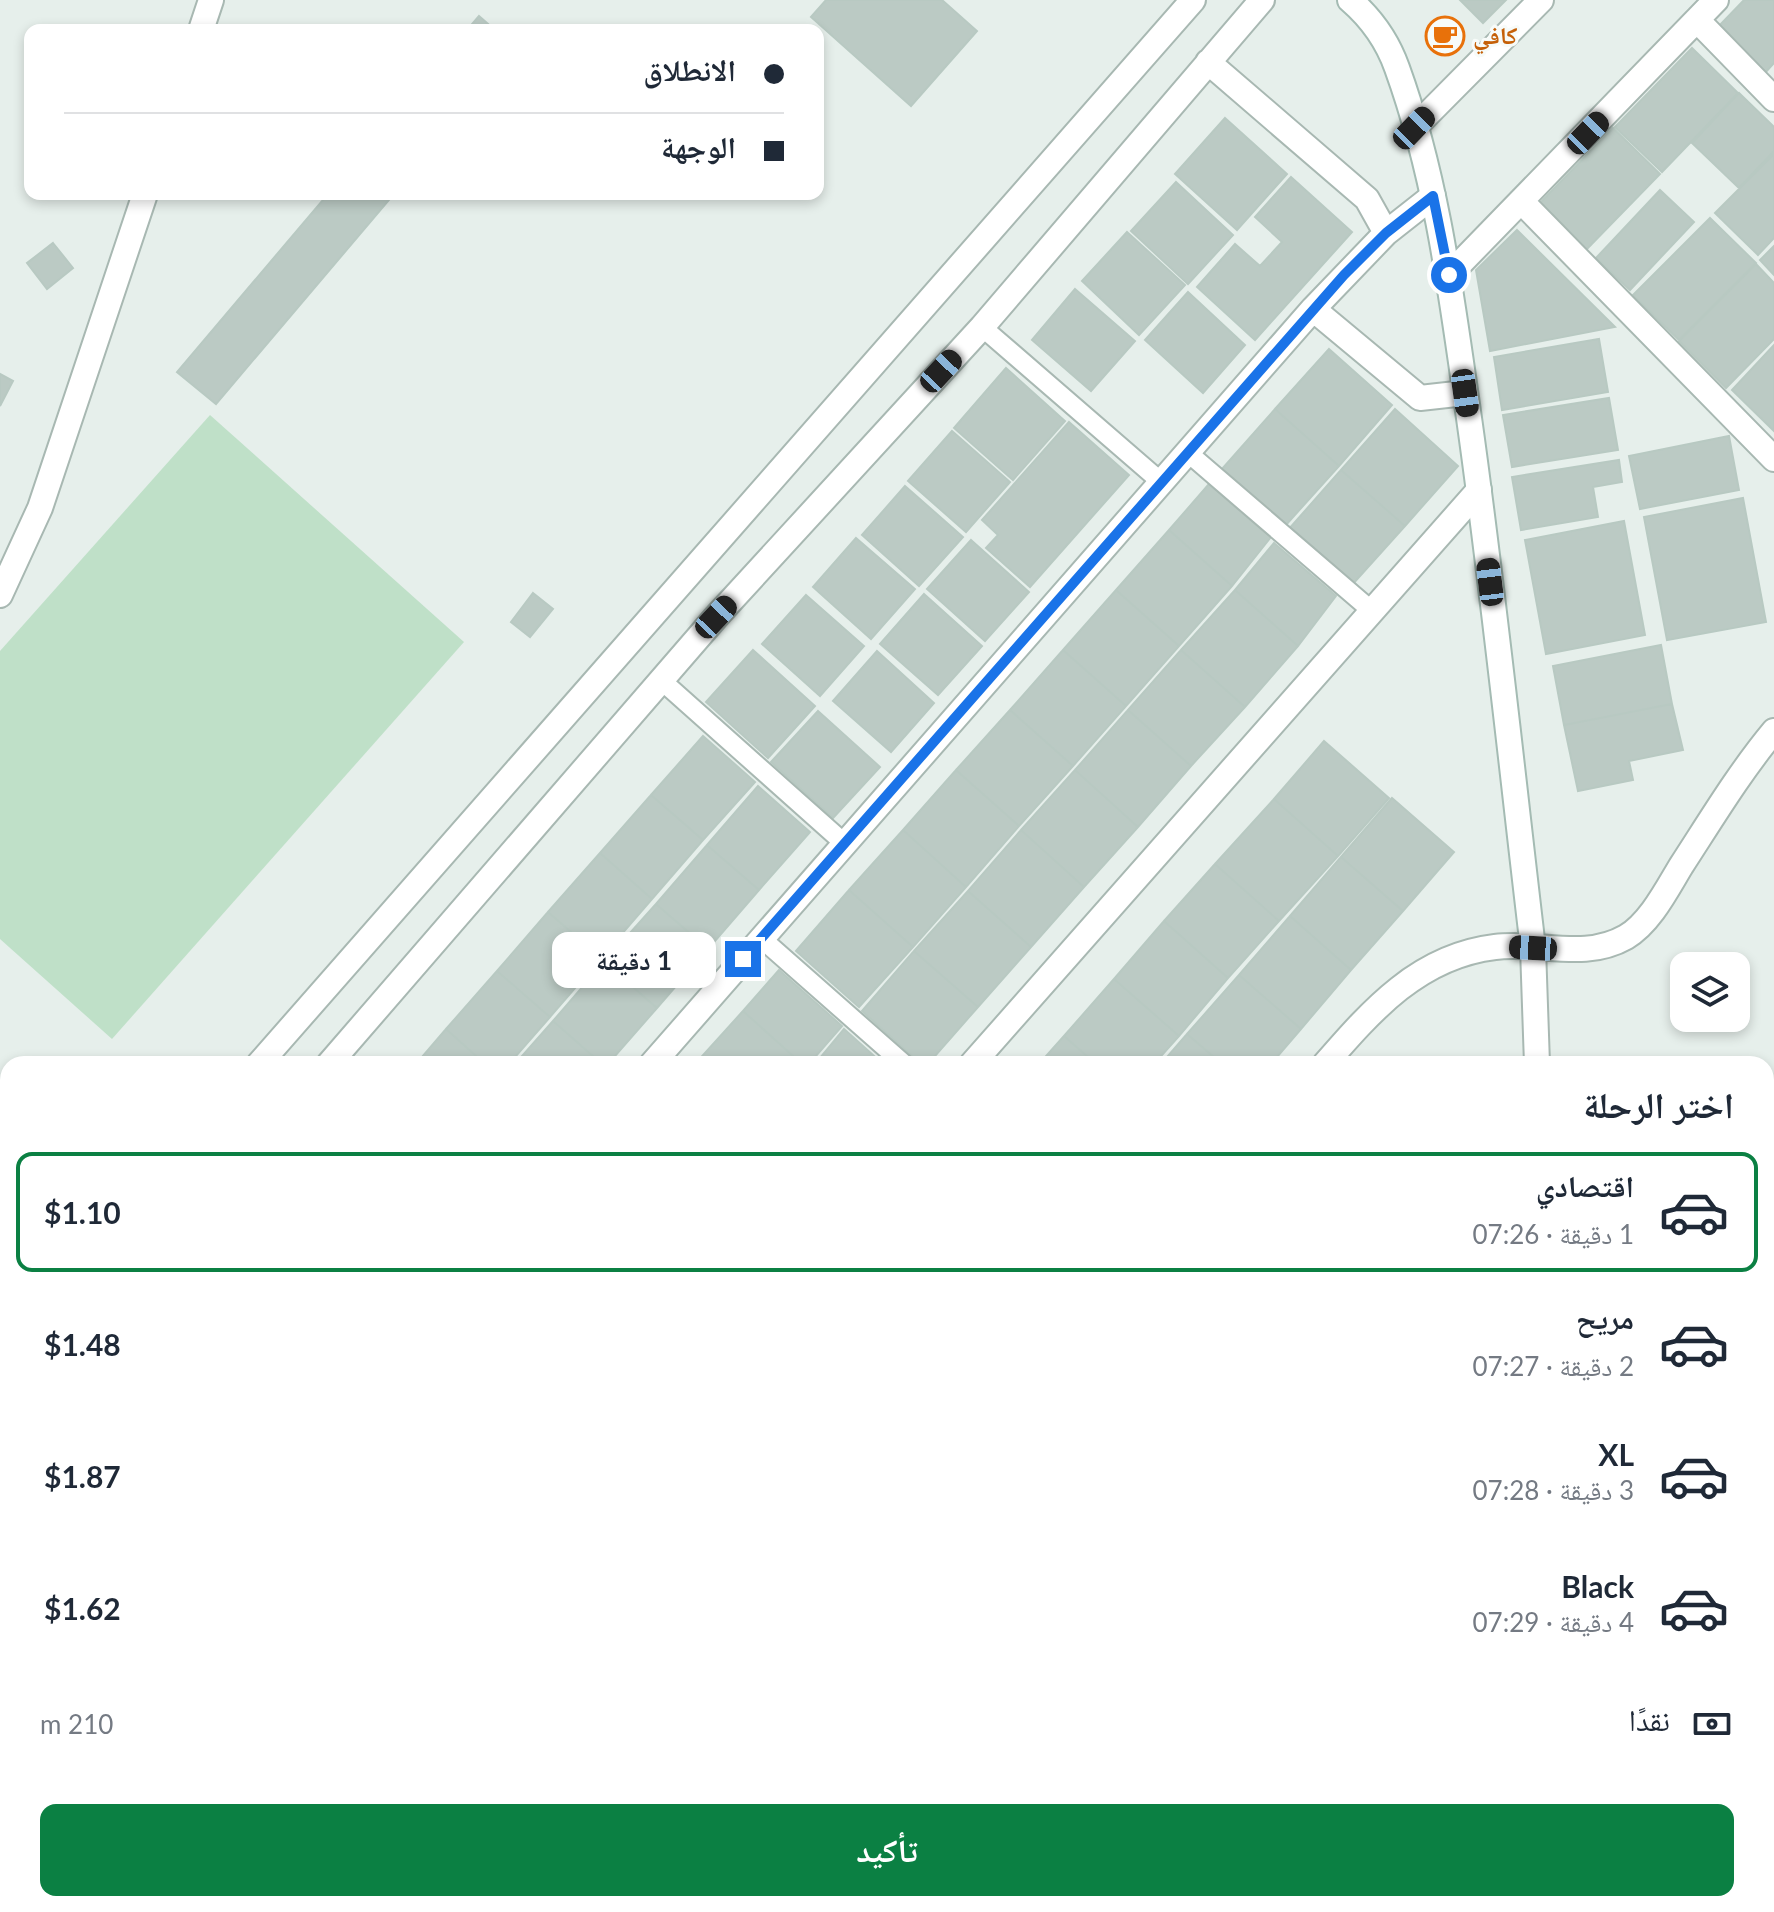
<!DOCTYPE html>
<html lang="ar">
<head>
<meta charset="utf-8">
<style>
	body { margin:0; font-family:Lato,"Noto Naskh Arabic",sans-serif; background:#f6f6f7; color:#1f2937; direction:rtl; height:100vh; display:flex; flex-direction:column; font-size:30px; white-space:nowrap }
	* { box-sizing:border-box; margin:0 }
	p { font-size:26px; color:#747a83 }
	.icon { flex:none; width:44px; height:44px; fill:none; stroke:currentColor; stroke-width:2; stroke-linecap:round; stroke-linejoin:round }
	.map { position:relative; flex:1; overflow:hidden; direction:ltr }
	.side { position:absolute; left:0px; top:1056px; width:1774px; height:856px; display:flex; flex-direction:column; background:#fff; border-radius:24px 24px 0 0; box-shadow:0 4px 12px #0003; direction:rtl }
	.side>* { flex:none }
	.hud { position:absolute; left:24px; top:24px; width:800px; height:176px; border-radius:16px; box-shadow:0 4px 12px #0003; direction:rtl; display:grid; align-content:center; height:176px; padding:0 40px; background:#fff }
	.tools { position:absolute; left:1670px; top:952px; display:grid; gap:16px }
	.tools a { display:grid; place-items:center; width:80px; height:80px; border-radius:16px; background:#fff; box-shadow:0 4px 12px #0003; font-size:40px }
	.end { position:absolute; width:36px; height:36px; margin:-18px; border:10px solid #1a73e8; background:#fff; box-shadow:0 0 0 4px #fff }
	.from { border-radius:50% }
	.bubble { position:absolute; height:56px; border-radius:16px; background:#fff; box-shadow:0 4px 12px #0003; font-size:26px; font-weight:700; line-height:56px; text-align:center; direction:rtl }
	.car { position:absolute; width:24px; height:48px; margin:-24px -12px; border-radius:10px; box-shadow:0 0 6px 2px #0007; background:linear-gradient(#222 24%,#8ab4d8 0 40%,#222 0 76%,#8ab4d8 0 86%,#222 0) }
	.hud b { display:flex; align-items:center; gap:28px; height:76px; font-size:30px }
	.hud b+b { border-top:2px solid #e0e1e3 }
	.hud i { width:20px; height:20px; background:#1f2937 }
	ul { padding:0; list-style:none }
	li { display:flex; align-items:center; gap:24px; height:120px; margin:0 16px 12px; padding:0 24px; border:4px solid transparent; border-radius:16px }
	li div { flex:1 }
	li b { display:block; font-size:30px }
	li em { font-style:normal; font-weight:700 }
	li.selected { border-color:#0b8043 }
	li>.icon { width:72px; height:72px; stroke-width:1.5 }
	h2 { padding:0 40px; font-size:36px; line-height:96px }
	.pay { display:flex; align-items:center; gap:20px; height:88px; padding:0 40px; font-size:30px }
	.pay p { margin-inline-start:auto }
	.primary-button { display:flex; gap:16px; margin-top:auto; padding:16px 40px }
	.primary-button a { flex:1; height:92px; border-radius:16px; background:#0b8043; color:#fff; font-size:32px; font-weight:700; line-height:92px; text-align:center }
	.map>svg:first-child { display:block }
	.green { fill:#bfe0c8 }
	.building { fill:#bbcac4; stroke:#b8c9c2; stroke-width:2 }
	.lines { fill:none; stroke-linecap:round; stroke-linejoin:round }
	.lane-casing { stroke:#a8b8b2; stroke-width:22 }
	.street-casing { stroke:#a8b8b2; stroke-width:28 }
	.secondary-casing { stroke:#a4bbb3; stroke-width:28 }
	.lane { stroke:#fff; stroke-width:18 }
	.street { stroke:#fff; stroke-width:24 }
	.secondary { stroke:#fff; stroke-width:24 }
	.route { stroke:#1a73e8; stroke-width:10 }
	.labels { text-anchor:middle; stroke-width:6; stroke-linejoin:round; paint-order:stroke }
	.food-label { font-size:24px; font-weight:bold; fill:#c56008; stroke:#f7fbf9; text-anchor:start }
</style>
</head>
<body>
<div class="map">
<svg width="1774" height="1912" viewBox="0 0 1774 1912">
	<rect width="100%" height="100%" fill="#e6efeb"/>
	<path class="green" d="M210,415L464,642L112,1039L0,939V651Z"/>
	<path class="building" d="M826,0H942L977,31L911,106L811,17Z
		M1460,0H1506L1483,23Z
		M1744,0H1774V63L1764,74L1717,28Z
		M479,16L495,30H467Z
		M1692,48L1738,93L1662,172L1615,127Z
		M1739,93L1774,127V151L1739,188L1692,143Z
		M1225,118L1287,174L1237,230L1175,174Z
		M1613,128L1660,174L1583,253L1536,207Z
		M1774,154V238L1758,255L1715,213Z
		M1291,177L1352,232L1255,340L1197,287L1235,244L1260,266L1282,242L1255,217Z
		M1176,182L1233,235L1188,284L1131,231Z
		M1660,190L1694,222L1630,290L1596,258Z
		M328,194H394L216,404L177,372Z
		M1710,218L1756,263L1679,340L1633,295Z
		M1517,230L1615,327L1490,351L1476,270Z
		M1127,232L1185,285L1139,335L1082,281Z
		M53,243L73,268L47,289L27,263Z
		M1774,246V275L1760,260Z
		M1756,264L1774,283V339L1726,388L1679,341Z
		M1075,289L1135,341L1091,391L1032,340Z
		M1188,292L1245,345L1203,393L1145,340Z
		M1599,339L1608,392L1502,410L1494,357Z
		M1774,345V431L1732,390Z
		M1329,349L1392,405L1339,466L1275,409Z
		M1006,368L1065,421L1013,480L954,428Z
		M0,374L13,381L0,406Z
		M1609,398L1618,450L1512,467L1503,415Z
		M1275,409L1339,466L1285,526L1222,469Z
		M1395,409L1458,466L1405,526L1341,470Z
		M1069,422L1129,475L1030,587L986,548L998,535L982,520Z
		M952,431L1010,482L966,532L908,481Z
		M1729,436L1739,490L1640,509L1629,456Z
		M1619,460L1622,482L1593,487L1598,517L1521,530L1512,477Z
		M1341,470L1405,526L1351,586L1288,530Z
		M1209,484L1271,537L1232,586L1169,530Z
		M905,486L963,537L919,586L862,535Z
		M1743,498L1766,622L1667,640L1644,517Z
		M1624,521L1645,635L1546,654L1525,540Z
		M1169,530L1232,586L1179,646L1116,590Z
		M856,538L915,589L871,639L813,587Z
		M971,540L1029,592L985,641L927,589Z
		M1274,543L1336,596L1298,646L1235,590Z
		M1116,590L1179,646L1126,706L1063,650Z
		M1235,590L1298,646L1245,707L1181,650Z
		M533,593L553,609L530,637L511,622Z
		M924,594L982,646L938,695L880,644Z
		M806,595L864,646L820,696L762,644Z
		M1661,645L1672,704L1564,725L1553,666Z
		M753,650L815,706L768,758L706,702Z
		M1063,650L1126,706L1073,766L1010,710Z
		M1181,650L1245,707L1191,766L1128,710Z
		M877,651L934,703L891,752L833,701Z
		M1672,704L1683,750L1629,761L1633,780L1578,791L1564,725Z
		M1010,710L1073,766L1019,826L956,770Z
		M1128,710L1191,766L1138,827L1075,770Z
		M818,711L880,767L833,818L771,762Z
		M703,736L755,782L703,840L651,795Z
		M1324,741L1389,798L1338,856L1274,799Z
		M956,770L1019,826L966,887L903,830Z
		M1075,770L1138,827L1084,887L1021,830Z
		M758,786L810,832L759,890L707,845Z
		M651,795L703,840L652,899L600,853Z
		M1392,798L1454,852L1403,911L1341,857Z
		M1274,799L1338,856L1279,921L1215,864Z
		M903,830L966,887L913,947L849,890Z
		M1021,830L1084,887L1031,947L968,891Z
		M707,845L759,890L708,949L656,904Z
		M600,853L652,899L601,958L548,912Z
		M1341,857L1403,911L1351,970L1290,916Z
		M1215,864L1279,921L1228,978L1164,921Z
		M849,890L913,947L859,1007L796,951Z
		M968,891L1031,947L978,1007L914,951Z
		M656,904L708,949L657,1008L604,962Z
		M548,912L601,958L550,1017L497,971Z
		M1290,916L1351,970L1301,1029L1239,975Z
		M1164,921L1228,978L1179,1036L1114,979Z
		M914,951L978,1007L928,1064H921L862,1011Z
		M604,962L657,1008L608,1064H602L553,1021Z
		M779,970L842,1026L809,1064H802L743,1011Z
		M497,971L550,1017L509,1064H485L446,1029Z
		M1239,975L1301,1029L1271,1064H1222L1187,1034Z
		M1114,979L1179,1036L1154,1064H1096L1064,1036Z
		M743,1011L802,1064H695Z
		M553,1021L602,1064H515Z
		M446,1029L485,1064H416Z
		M844,1029L883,1064H815Z
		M1187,1034L1222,1064H1161Z
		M1064,1036L1096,1064H1039Z
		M197,1904H228L236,1912H189Z
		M678,1904H753L746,1912H671Z"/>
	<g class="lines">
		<defs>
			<path id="lane" d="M982,327L1160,481
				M1186,451L1372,611
				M661,680L844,843
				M761,938L904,1064"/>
			<path id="street" d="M1697,20L1774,99
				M201,30L211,0
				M1208,62L1367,199L1386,233
				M1414,128L1541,0
				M1522,202L1774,459
				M1449,275L1716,0
				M1313,309L1420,398L1465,393
				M0,595L40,508L145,194
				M1533,948L1537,1064
				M259,1064L1193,0
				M329,1064L716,617L982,327L1262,0
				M652,1064L1313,309L1386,233L1433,196
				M972,1064L1479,490
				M1325,1064C1372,1010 1419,956 1495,947C1539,941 1584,961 1626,937C1650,923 1667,889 1681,866C1711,820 1739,773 1774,731
				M0,1354L8,1346
				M0,1431L8,1422
				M0,1458L8,1465
				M504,1904L513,1912
				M1477,1904L1478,1912
				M584,1912L591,1904"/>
			<path id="secondary" d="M1350,0C1372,19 1387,40 1397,68C1438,181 1452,301 1469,418C1494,595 1512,772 1533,948"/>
		</defs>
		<use href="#lane" class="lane-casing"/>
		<use href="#street" class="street-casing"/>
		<use href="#secondary" class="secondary-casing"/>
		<use href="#lane" class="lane"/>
		<use href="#street" class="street"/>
		<use href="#secondary" class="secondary"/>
	</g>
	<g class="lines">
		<path class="route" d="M743,959L1344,275L1386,233L1433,196L1449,275"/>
	</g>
	<defs>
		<symbol id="cafe-ring" viewBox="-11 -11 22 22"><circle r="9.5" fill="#f7fbf9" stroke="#e8710a" stroke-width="1.5"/><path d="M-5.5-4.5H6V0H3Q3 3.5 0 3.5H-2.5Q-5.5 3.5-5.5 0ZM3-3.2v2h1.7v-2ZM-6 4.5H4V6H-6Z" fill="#e8710a"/></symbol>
	</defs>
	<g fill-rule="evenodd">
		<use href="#cafe-ring" x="1423" y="14" width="44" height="44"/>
	</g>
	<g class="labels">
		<g class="food-label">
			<text x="1473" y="44">كافي</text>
		</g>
	</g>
</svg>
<div class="tools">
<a><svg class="icon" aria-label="layers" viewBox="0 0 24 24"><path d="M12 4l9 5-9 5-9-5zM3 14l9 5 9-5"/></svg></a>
</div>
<i class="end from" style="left:1449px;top:275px"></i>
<i class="end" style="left:743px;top:959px"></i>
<div class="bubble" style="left:552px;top:932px;width:164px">1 دقيقة</div>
<i class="car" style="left:1414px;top:128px;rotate:44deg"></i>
<i class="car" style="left:1588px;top:133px;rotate:44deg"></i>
<i class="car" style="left:941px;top:371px;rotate:43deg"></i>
<i class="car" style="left:1465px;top:393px;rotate:172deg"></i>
<i class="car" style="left:1490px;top:582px;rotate:353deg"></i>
<i class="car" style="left:716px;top:617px;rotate:43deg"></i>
<i class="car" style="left:1533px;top:948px;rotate:273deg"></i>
<div class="hud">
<b><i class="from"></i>الانطلاق</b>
<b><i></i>الوجهة</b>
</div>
<section class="side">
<h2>اختر الرحلة</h2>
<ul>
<li class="selected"><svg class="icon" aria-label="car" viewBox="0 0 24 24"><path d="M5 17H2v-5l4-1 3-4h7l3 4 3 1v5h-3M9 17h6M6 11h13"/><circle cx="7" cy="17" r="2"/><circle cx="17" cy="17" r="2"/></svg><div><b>اقتصادي</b><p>1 دقيقة · 07:26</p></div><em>$1.10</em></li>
<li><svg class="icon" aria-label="car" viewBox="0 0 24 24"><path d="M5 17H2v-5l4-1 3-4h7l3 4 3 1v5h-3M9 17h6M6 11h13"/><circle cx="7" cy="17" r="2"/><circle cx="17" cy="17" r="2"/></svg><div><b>مريح</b><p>2 دقيقة · 07:27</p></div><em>$1.48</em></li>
<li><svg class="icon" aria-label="car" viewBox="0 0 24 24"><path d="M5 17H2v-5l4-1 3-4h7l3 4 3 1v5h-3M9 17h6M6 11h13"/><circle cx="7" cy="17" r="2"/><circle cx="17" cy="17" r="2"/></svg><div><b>XL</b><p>3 دقيقة · 07:28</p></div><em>$1.87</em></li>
<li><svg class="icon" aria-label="car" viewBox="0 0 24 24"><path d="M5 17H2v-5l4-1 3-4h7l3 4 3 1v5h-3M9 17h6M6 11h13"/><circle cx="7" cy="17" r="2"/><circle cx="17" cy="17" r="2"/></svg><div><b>Black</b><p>4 دقيقة · 07:29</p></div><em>$1.62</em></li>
</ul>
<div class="pay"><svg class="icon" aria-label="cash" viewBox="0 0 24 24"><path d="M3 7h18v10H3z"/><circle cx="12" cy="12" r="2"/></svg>نقدًا<p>210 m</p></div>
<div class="primary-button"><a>تأكيد</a></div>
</section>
</div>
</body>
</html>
